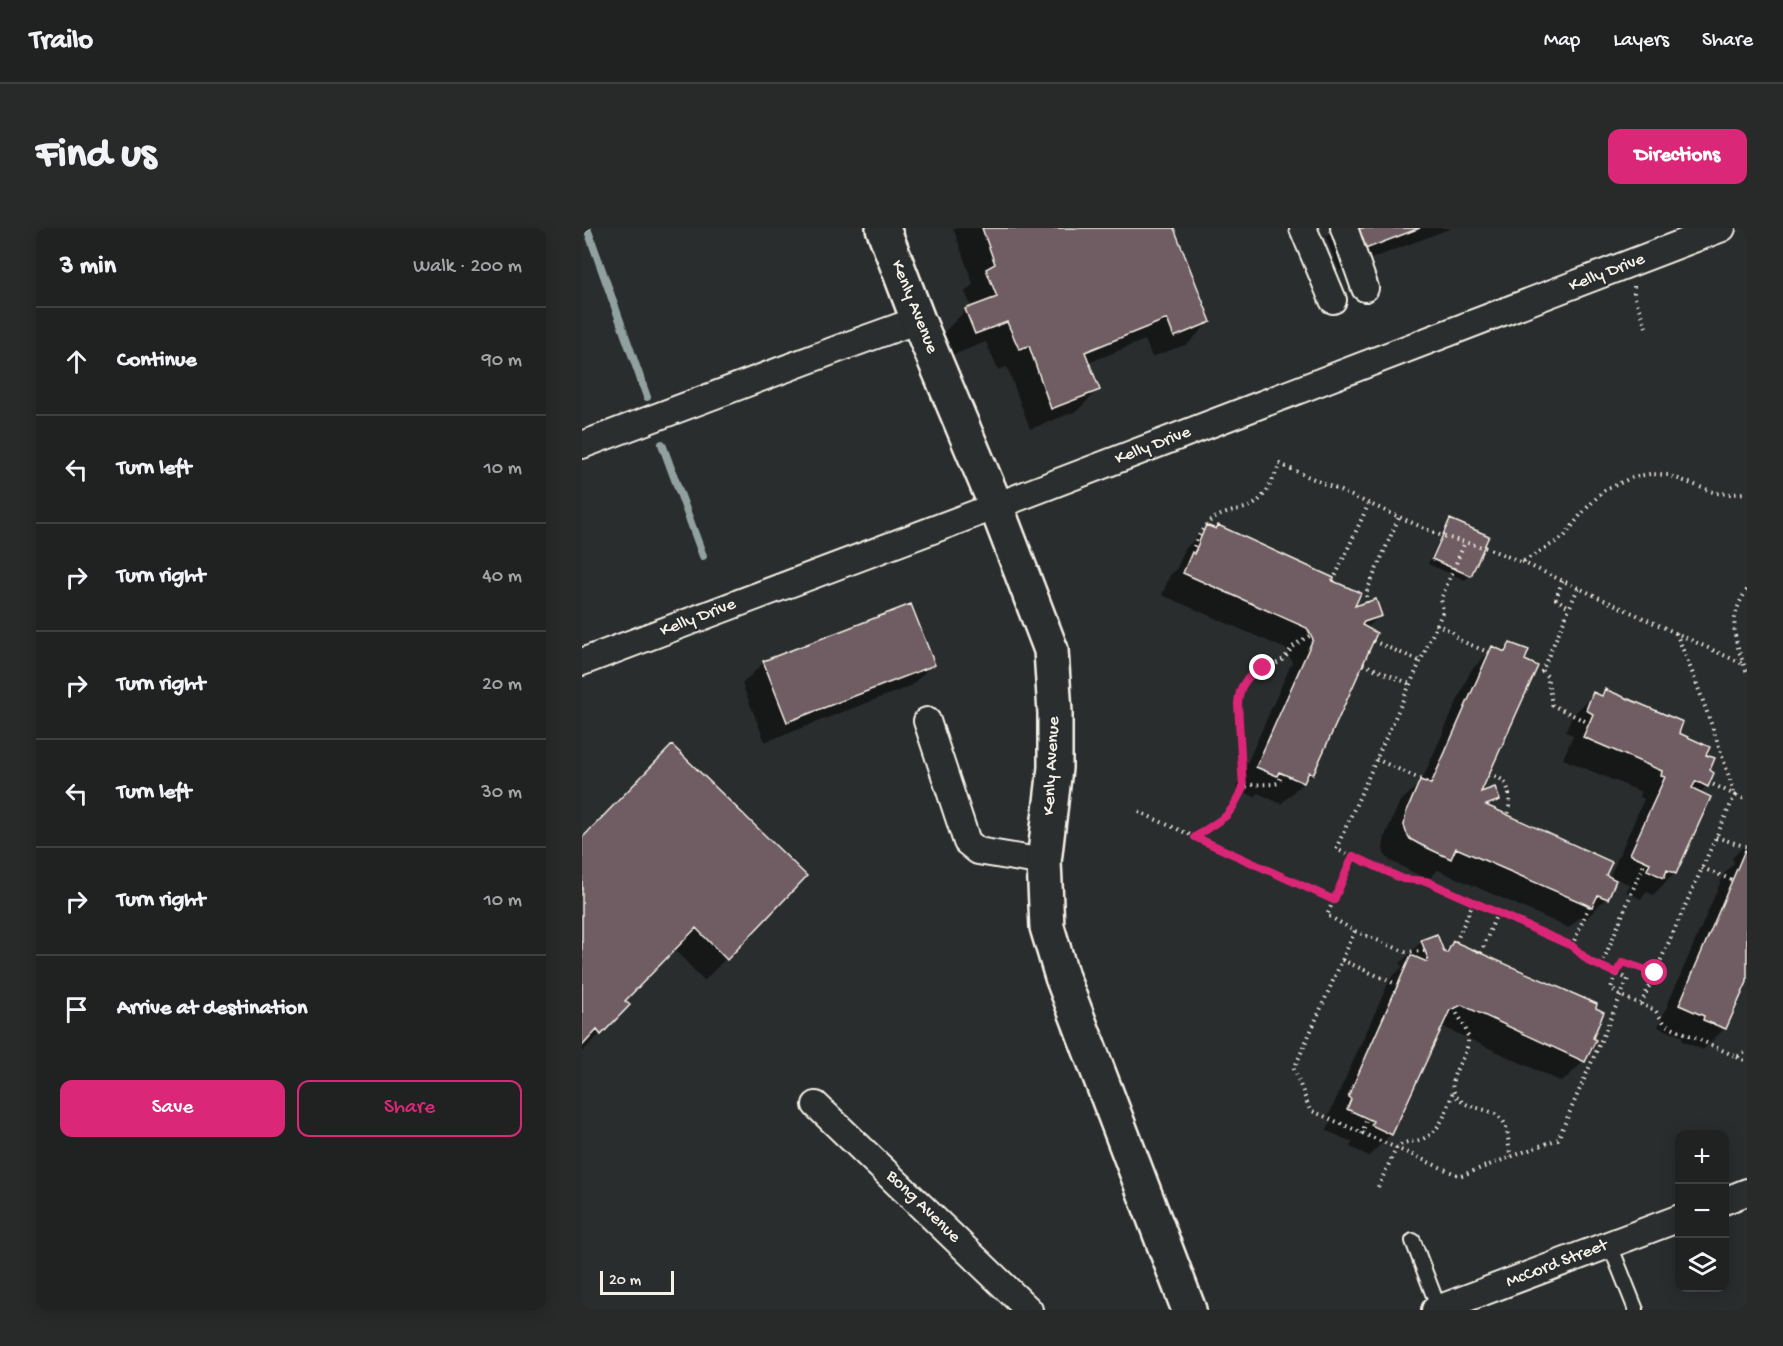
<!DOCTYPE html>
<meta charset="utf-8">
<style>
body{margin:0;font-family:"Gochi Hand",sans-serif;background:#282a2a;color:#f1f3f6}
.controls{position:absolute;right:18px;bottom:18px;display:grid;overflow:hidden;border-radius:12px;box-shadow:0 3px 15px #0003}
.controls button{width:54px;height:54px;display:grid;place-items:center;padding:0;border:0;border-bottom:2px solid #3d3f40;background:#202222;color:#f1f3f6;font:30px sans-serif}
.scale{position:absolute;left:18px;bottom:15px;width:74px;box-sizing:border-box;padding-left:6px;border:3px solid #f4f1e8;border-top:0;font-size:16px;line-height:21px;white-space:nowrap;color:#f4f1e8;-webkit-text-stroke:4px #2a2d2e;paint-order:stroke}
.stop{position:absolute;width:18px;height:18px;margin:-14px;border:4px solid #db2777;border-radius:50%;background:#fff}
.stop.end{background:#db2777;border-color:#fff;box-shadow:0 2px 6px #0008}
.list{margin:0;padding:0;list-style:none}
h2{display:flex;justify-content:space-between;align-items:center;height:78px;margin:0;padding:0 24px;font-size:26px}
h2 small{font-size:20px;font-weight:400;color:#a2a4a5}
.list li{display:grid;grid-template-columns:39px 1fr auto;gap:18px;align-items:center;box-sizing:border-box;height:108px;padding:0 24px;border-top:2px solid #3d3f40}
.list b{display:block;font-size:22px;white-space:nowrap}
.list em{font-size:20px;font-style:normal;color:#a2a4a5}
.actions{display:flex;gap:12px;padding:18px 24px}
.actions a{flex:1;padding:14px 0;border:2px solid #db2777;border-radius:12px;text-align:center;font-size:21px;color:#db2777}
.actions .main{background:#db2777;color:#fff}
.icon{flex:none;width:33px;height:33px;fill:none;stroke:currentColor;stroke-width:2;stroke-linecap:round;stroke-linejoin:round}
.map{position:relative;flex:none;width:1165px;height:1082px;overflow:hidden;border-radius:12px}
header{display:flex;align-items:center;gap:36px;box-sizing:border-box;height:84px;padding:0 30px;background:#202222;border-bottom:2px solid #3d3f40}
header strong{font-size:28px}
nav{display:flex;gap:33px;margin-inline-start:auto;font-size:21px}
.intro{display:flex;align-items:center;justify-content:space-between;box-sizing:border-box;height:144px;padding:0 36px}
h1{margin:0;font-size:42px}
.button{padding:15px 27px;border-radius:12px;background:#db2777;color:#fff;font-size:21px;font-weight:700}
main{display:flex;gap:36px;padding:0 36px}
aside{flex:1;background:#202222;border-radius:12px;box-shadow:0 3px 15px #0003}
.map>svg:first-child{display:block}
</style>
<header>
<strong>Trailo</strong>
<nav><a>Map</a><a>Layers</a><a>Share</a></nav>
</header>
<div class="intro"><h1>Find us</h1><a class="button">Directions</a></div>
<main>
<aside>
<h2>3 min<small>Walk · 200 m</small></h2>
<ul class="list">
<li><svg class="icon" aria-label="ahead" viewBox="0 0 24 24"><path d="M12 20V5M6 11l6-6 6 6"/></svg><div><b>Continue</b></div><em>90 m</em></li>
<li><svg class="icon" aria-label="left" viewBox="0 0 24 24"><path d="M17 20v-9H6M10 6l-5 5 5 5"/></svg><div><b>Turn left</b></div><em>10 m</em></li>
<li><svg class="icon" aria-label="right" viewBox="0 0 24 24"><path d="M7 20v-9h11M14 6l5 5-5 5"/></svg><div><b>Turn right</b></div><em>40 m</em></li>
<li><svg class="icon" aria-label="right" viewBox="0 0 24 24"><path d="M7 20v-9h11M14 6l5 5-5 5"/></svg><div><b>Turn right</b></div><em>20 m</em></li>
<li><svg class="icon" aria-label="left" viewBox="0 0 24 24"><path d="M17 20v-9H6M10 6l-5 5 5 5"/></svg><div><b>Turn left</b></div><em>30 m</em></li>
<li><svg class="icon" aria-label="right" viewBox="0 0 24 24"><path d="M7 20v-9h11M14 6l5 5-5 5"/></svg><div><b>Turn right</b></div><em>10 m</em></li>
<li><svg class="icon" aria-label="arrive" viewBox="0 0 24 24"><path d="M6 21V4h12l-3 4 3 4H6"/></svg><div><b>Arrive at destination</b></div></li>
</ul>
<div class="actions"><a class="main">Save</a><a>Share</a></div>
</aside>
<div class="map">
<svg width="1165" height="1082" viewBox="0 0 1165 1082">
<rect width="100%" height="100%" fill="#2a2d2e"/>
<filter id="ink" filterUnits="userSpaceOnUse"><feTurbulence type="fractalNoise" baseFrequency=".0167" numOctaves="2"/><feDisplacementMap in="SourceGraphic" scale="12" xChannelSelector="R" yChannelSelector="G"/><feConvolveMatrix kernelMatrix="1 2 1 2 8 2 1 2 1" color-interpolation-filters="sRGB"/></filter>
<g filter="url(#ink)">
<path fill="#0007" d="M371,0H591L627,94L606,116L570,129L563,112L506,135L516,162L495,183L448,201L425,139L416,142L404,114L371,127L362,104L384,82L390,80L383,64L391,56Z
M754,0H870L757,43L744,9Z
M868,293L888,347L883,352L846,336L863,298Z
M625,299L750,354L770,381L798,387L784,401L730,546L699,576L676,565L673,569L654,560L710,434L704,421L580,367L588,347L594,342L603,321Z
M928,416L896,567L916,572L908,580L1027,650L1062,571L1058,569L1059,564L981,531L991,507L983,504L990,488L1012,466L1017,469L1023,463L1095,506L1122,528L1126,543L1125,558L1117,565L1093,645L1071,667L1065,664L1059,671L1044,664L1048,657L1033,650L1024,670L1003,692L998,689L987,700L856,642L846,652L807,632L802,626L801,620L803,608L817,575L839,554L889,442L911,420L920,425Z
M182,434L351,436L329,458L183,514L160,456Z
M0,611L223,648L122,753L92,721L40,773L46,778L0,824Z
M1165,615V750L1142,801L1121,822L1100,813L1101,809L1076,799L1142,646L1152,635L1150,630Z
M840,713L861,725L871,715L1002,833L980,854L859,798L809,906L787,928L768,919L770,914L745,903L749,892L745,891L808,751L820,739L818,735Z"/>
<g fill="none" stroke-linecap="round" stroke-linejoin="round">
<path stroke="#90a1a0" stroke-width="8" d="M5,0L65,169
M80,216L121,328"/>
</g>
<path fill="#6f5d64" stroke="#f4f1e8" stroke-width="1.5" d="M400,0H592L629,94L592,109L585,91L503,124L518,162L469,181L447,118L437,121L425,94L393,106L383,81L415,69L404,41L413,36Z
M770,0H838L778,23Z
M868,291L907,308L889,348L850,331Z
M624,297L634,301L636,297L752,350L751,353L779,365L773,378L794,371L800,388L782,394L780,397L795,405L731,547L727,544L722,555L697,544L695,548L674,539L731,411L725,400L601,345L610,324L612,326Z
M329,376L353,437L205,494L181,433Z
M928,415L947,422L943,432L956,438L899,564L913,559L918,572L904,577L1030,634L1024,647L1034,652L1026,671L1016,667L1010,679L874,620L869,631L837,616L828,611L824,604L822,597L824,585L838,552L849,556L910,418L923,424Z
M1023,461L1101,494L1097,505L1128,519L1124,527L1133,530L1128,542L1132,545L1126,559L1114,553L1110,560L1129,569L1094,646L1085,642L1082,650L1065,642L1068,635L1048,626L1083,549L1079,548L1080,543L1001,509L1011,486L1004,482L1011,464L1020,468Z
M90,517L225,648L145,732L114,700L43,773L48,777L19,807L15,802L0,818V610Z
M1163,622L1165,623V754L1144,801L1121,792L1122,788L1097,777Z
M855,706L862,724L865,725L871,713L1015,776L1014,780L1022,784L1011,810L1014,812L1003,834L880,777L868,782L810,907L789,897L791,893L765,881L769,871L766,869L829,727L845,734L846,731L839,712Z"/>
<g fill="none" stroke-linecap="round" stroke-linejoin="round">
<g stroke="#f4f1e8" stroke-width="18">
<path id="service" d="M831,1013L857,1081
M1028,1017L1054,1082"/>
</g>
<g stroke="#f4f1e8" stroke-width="30">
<path id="minor" d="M721,0L751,72
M762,0L783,60
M0,217L261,119L336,92
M0,434L414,278L1140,0
M345,493L385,614L396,623L462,634
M234,877L447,1082
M1142,973L1165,964
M853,1082L1098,990"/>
</g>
<g stroke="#f4f1e8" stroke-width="38">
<path id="tertiary" d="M301,0L336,92L414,278L469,422L473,485V540L462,634L465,699L480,749L607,1082"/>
</g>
<path stroke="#f4f1e8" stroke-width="4" stroke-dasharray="1.5 4.5" stroke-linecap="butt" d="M1052,58V67L1064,99
M614,323L611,321C622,295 627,289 655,282C663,280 670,279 676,273C687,263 692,248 698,236L860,308L904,320L940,334L982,309L1000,285L1021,263L1051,249L1068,246L1086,247L1134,265L1148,266L1165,265
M940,334L1161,436
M751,353L787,275
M980,353L974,371L987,379
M996,360L960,443L965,448L970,477L1007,495
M1165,362C1144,392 1153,413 1165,445
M785,375L784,365L817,289
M854,396L869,403L877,412L908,425
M1094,405C1117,458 1135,512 1153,567L1165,572
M791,413L838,433
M781,436L828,456
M794,531L849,556
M701,545L696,555C684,558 672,554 661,560L656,476C657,459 665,445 682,439C689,437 694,437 700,432C704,429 706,425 709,421C714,415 722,411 729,407
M907,546C911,548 917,549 921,553C929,560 928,577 926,587
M661,560C646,591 640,591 613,609L752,672
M557,584L613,609
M1134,609L1165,619
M771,629L745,687L773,703L712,841L728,882L878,948L976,911L1046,751L1008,734L990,718L844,653L821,651L754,621L861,383L859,371L883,314
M1120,640L1150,652
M773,703L824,724L843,723
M874,714L891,675
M990,718L1007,678
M899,725L915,685
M760,732L816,757
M1019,738L1063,633
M1073,745L1041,734L1034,745L1029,760L1039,768L1073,782L1083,796L1155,829L1165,823
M1059,776L1153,567L1128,555
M872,780C877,790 887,802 886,814C885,831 863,849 873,866C883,884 910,877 921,893C928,903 925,917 929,929
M1155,829L1165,833
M780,906L785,890
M796,959L814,921C821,912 831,915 841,911C859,903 866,880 871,863"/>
<use href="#service" stroke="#2a2d2e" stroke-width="14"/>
<use href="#minor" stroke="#2a2d2e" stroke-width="26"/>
<use href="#tertiary" stroke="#2a2d2e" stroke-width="33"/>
</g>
</g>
<g fill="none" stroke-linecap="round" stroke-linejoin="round" filter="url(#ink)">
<path stroke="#db2777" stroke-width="8" d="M681,440C665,448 657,457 656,476L661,560L651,579L644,588L613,609L752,672L771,628L821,651L844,653L990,718L1008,734L1034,745L1041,734L1073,745"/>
</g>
<g text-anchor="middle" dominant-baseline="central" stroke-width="4.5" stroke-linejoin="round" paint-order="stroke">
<g font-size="18" fill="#f4f1e8" stroke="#2a2d2e">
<text transform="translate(1025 45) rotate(-21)">Kelly Drive</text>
<text transform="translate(332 79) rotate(68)">Kenly Avenue</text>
<text transform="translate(571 218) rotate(-21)">Kelly Drive</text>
<text transform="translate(116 390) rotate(-21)">Kelly Drive</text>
<text transform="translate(470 538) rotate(-87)">Kenly Avenue</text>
<text transform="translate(341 979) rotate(44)">Bong Avenue</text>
<text transform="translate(975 1036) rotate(-21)">McCord Street</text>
</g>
</g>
</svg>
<div class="controls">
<button>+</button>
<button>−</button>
<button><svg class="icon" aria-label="layers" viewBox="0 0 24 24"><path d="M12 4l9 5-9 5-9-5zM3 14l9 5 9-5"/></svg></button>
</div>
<div class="scale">20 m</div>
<div class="stop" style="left:1073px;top:745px"></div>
<div class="stop end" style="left:681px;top:440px"></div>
</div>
</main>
